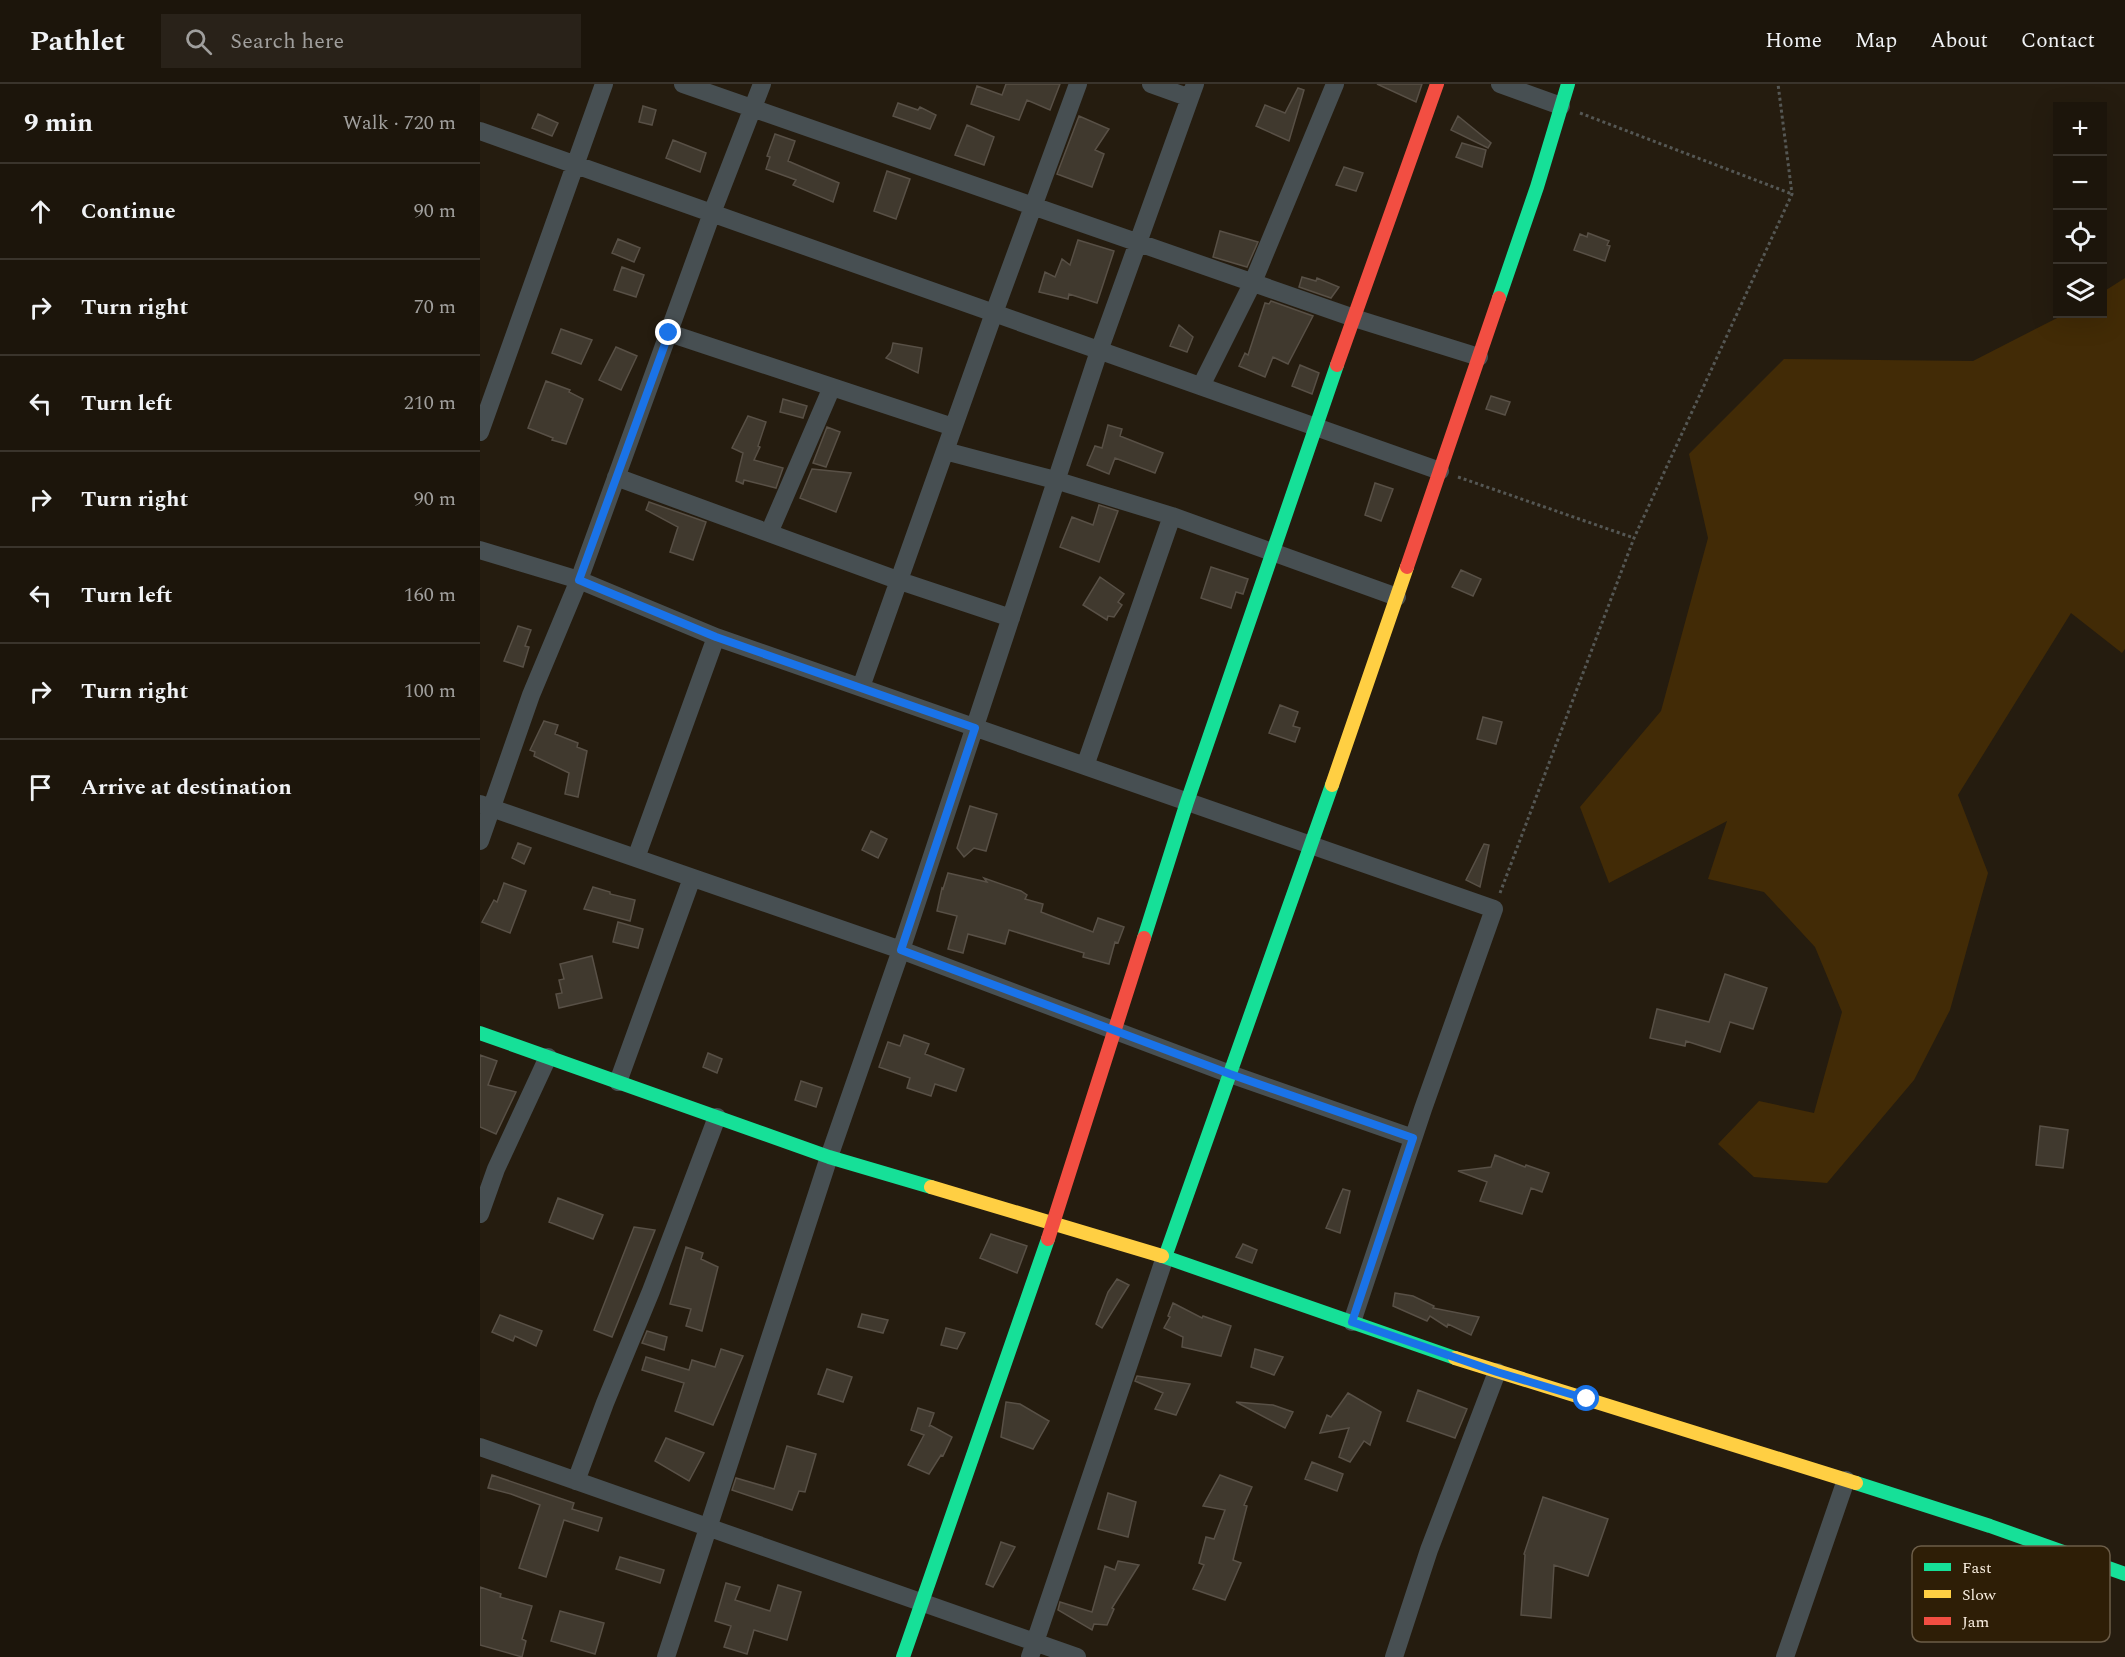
<!DOCTYPE html>
<meta charset="utf-8">
<style>
body{margin:0;font-family:Spectral,serif;background:#292219;color:#f1f3f6}
.controls{position:absolute;right:18px;top:18px;display:grid;overflow:hidden;border-radius:0px;box-shadow:0 6px 24px #0002}
.controls button{width:54px;height:54px;display:grid;place-items:center;padding:0;border:0;border-bottom:2px solid #3a342c;background:#1c150b;color:#f1f3f6;font:30px sans-serif}
.stop{position:absolute;width:18px;height:18px;margin:-14px;border:4px solid #1a73e8;border-radius:50%;background:#fff}
.stop.end{background:#1a73e8;border-color:#fff;box-shadow:0 2px 6px #0008}
.list{margin:0;padding:0;list-style:none}
h2{display:flex;justify-content:space-between;align-items:center;height:78px;margin:0;padding:0 24px;font-size:26px}
h2 small{font-size:20px;font-weight:400;color:#a09f9d}
.list li{display:grid;grid-template-columns:39px 1fr auto;gap:18px;align-items:center;box-sizing:border-box;height:96px;padding:0 24px;border-top:2px solid #3a342c}
.list b{display:block;font-size:22px;white-space:nowrap}
.list em{font-size:20px;font-style:normal;color:#a09f9d}
.icon{flex:none;width:33px;height:33px;fill:none;stroke:currentColor;stroke-width:2;stroke-linecap:round;stroke-linejoin:round}
.map{position:relative;flex:none;width:1645px;height:1573px;overflow:hidden}
header{display:flex;align-items:center;gap:36px;box-sizing:border-box;height:84px;padding:0 30px;background:#1c150b;border-bottom:2px solid #3a342c}
header strong{font-size:28px}
nav{display:flex;gap:33px;margin-inline-start:auto;font-size:21px}
.search{width:420px;height:54px;background:#292219;display:flex;align-items:center;gap:15px;box-sizing:border-box;padding:0 21px;border-radius:0px;color:#a09f9d;font-size:22px}
main{display:flex}
aside{flex:1;background:#1c150b}
.map>svg:first-child{display:block}
</style>
<header>
<strong>Pathlet</strong>
<div class="search"><svg class="icon" aria-label="search" viewBox="0 0 24 24"><circle cx="10" cy="10" r="6"/><path d="M15 15l6 6"/></svg>Search here</div>
<nav><a>Home</a><a>Map</a><a>About</a><a>Contact</a></nav>
</header>
<main>
<aside>
<h2>9 min<small>Walk · 720 m</small></h2>
<ul class="list">
<li><svg class="icon" aria-label="ahead" viewBox="0 0 24 24"><path d="M12 20V5M6 11l6-6 6 6"/></svg><div><b>Continue</b></div><em>90 m</em></li>
<li><svg class="icon" aria-label="right" viewBox="0 0 24 24"><path d="M7 20v-9h11M14 6l5 5-5 5"/></svg><div><b>Turn right</b></div><em>70 m</em></li>
<li><svg class="icon" aria-label="left" viewBox="0 0 24 24"><path d="M17 20v-9H6M10 6l-5 5 5 5"/></svg><div><b>Turn left</b></div><em>210 m</em></li>
<li><svg class="icon" aria-label="right" viewBox="0 0 24 24"><path d="M7 20v-9h11M14 6l5 5-5 5"/></svg><div><b>Turn right</b></div><em>90 m</em></li>
<li><svg class="icon" aria-label="left" viewBox="0 0 24 24"><path d="M17 20v-9H6M10 6l-5 5 5 5"/></svg><div><b>Turn left</b></div><em>160 m</em></li>
<li><svg class="icon" aria-label="right" viewBox="0 0 24 24"><path d="M7 20v-9h11M14 6l5 5-5 5"/></svg><div><b>Turn right</b></div><em>100 m</em></li>
<li><svg class="icon" aria-label="arrive" viewBox="0 0 24 24"><path d="M6 21V4h12l-3 4 3 4H6"/></svg><div><b>Arrive at destination</b></div></li>
</ul>
</aside>
<div class="map">
<svg width="1645" height="1573" viewBox="0 0 1645 1573">
<rect width="100%" height="100%" fill="#251c0f"/>
<path fill="#422b06" d="M1645,194V565L1642,569L1591,529L1478,711L1508,789L1470,926L1434,996L1347,1099L1274,1093L1238,1060L1279,1017L1334,1029L1362,928L1335,863L1284,808L1228,795L1247,737L1129,799L1100,723L1181,627L1228,454L1209,370L1304,275L1493,277L1585,230H1622L1623,208Z"/>
<path fill="#40392e" stroke="#585046" stroke-width="1.5" d="M526,0H580L570,26L547,16L539,36L491,20L497,2L522,11Z
M897,0H942L936,18Z
M818,4L824,6L809,57L776,42L785,21L805,29Z
M418,19L438,26L440,23L456,31L450,45L413,32Z
M163,22L176,26L172,41L159,38Z
M58,30L78,39L72,52L52,44Z
M599,32L629,45L615,66L624,70L612,103L577,90Z
M978,32L1011,59L1008,64L971,46Z
M487,41L514,53L504,81L475,71Z
M295,50L315,57L308,77L359,99L353,118L313,101L316,96L286,85L290,73L287,72Z
M193,56L226,69L220,88L186,74Z
M982,59L1006,66L1002,83L976,73Z
M864,83L883,89L876,107L856,101Z
M407,87L430,95L416,135L394,127Z
M740,147L778,158L767,183L733,173Z
M1108,149L1129,157L1127,161L1130,162L1125,177L1094,166L1100,150L1107,153Z
M138,155L160,164L154,178L132,169Z
M598,156L634,167L617,219L589,210L588,215L559,208L565,188L575,193L582,175L590,181Z
M142,183L164,191L156,213L134,206Z
M822,193L836,197L837,194L859,203L851,214L819,203Z
M791,217L833,232L808,280L793,273L785,293L759,282L765,269L768,271L785,219L789,220Z
M699,241L713,253L707,268L690,262Z
M81,245L112,256L101,280L72,269Z
M413,259L442,264L438,289L406,274L411,268Z
M136,263L157,272L141,306L119,296Z
M820,281L839,289L832,310L812,302Z
M66,297L90,306L89,308L103,315L86,360L72,356L73,354L48,344Z
M1011,312L1030,318L1025,331L1006,325Z
M303,315L327,322L323,334L300,328Z
M268,332L286,338L278,362L280,363L274,376L303,384L296,404L264,396L263,400L256,397L263,369L252,364Z
M628,341L642,345L640,352L683,369L675,389L635,374L629,390L607,381L615,362L622,364Z
M347,343L360,348L346,383L333,379Z
M332,385L371,389L356,428L320,414Z
M895,399L913,405L901,437L885,431Z
M169,418L226,438L213,476L190,468L198,443L166,426Z
M619,421L638,427L619,478L580,463L592,433L613,441Z
M731,483L768,495L763,510L756,508L751,524L721,514Z
M981,486L1001,495L993,512L972,503Z
M620,493L644,510L638,518L642,521L634,533L628,532L627,536L603,521Z
M38,542L51,546L45,562L49,563L43,583L24,577Z
M800,621L818,628L813,642L820,644L815,658L789,649Z
M1003,633L1022,638L1016,660L997,655Z
M64,637L78,641L75,650L98,659L97,663L107,667L98,713L85,710L89,689L54,672L55,668L50,666Z
M490,722L517,730L506,767L494,764L484,773L477,764Z
M391,747L407,755L398,774L382,766Z
M38,759L51,764L44,780L32,774Z
M1004,760L1009,761L1000,803L986,796Z
M468,789L507,798L504,794L541,807L547,811L545,815L563,820L561,828L613,848L618,834L644,843L638,859L635,858L629,880L603,873L604,869L529,846L525,860L488,850L483,869L468,865L477,832L457,827L462,804L463,805Z
M24,799L46,807L30,849L2,838L14,816L17,818Z
M113,803L130,808V810L155,816L150,837L104,825Z
M138,838L163,845L158,864L133,858Z
M112,872L122,914L79,924L76,910L82,909L79,896L84,895L80,880Z
M1245,890L1287,904L1273,945L1250,938L1240,968L1206,957L1205,962L1170,954L1177,925L1229,938Z
M424,951L449,960L445,970L484,985L476,1007L455,1000L451,1012L427,1004L430,994L399,983L408,958L420,962Z
M228,969L242,975L237,989L223,983Z
M0,971L17,977L8,1001L36,1008L16,1050L0,1043Z
M321,997L342,1004L336,1023L315,1016Z
M1560,1042L1588,1046L1583,1084L1556,1081Z
M1015,1071L1045,1083L1046,1081L1069,1089L1062,1108L1051,1104L1042,1130L1000,1117L1007,1098L978,1087L1011,1083Z
M863,1105L870,1107L860,1149L846,1144Z
M78,1114L123,1131L113,1155L69,1138Z
M154,1143L175,1146L132,1253L114,1246Z
M511,1150L547,1162L537,1189L500,1174Z
M763,1160L777,1166L772,1179L756,1173Z
M206,1163L223,1169L221,1175L238,1183L222,1247L206,1242L211,1225L190,1220Z
M637,1195L649,1201L622,1244L616,1240L628,1208Z
M915,1209L933,1212L954,1222L953,1224L999,1233L991,1251L968,1240L967,1243L950,1232L947,1237L913,1222Z
M693,1219L722,1234L723,1232L751,1242L741,1272L702,1263L703,1253L684,1244L690,1233L688,1232Z
M382,1230L408,1236L403,1249L378,1243Z
M20,1231L62,1247L56,1262L35,1252L33,1257L12,1248Z
M466,1244L485,1249L477,1265L461,1261Z
M167,1247L187,1253L184,1266L162,1259Z
M241,1265L263,1272L233,1341L195,1327L204,1299L162,1286L166,1273L209,1286L212,1276L235,1283Z
M775,1265L803,1273L794,1291L771,1283Z
M347,1285L372,1293L363,1318L338,1310Z
M657,1292L710,1300L696,1331L675,1325L683,1309L655,1297Z
M938,1306L987,1325L975,1354L927,1337Z
M868,1309L901,1328L890,1361L884,1357L870,1378L859,1373L869,1344L840,1349L847,1331L851,1333Z
M526,1318L540,1320L569,1337L553,1365L521,1353Z
M756,1318L793,1321L813,1328L805,1344Z
M438,1324L454,1329L449,1343L450,1341L472,1353L463,1372L461,1371L449,1390L428,1381L444,1351L431,1346Z
M186,1354L224,1369L209,1397L175,1377Z
M307,1362L336,1370L325,1408L319,1407L312,1426L252,1406L256,1394L294,1405Z
M832,1378L863,1390L857,1407L825,1395Z
M12,1391L94,1419L92,1425L122,1434L118,1447L84,1436L66,1493L39,1484L60,1421L31,1410L8,1404Z
M740,1391L772,1403L764,1421L767,1422L753,1476L761,1479L745,1516L713,1505L724,1481L719,1479L726,1453L734,1455L745,1426L723,1422Z
M628,1409L656,1418L648,1453L618,1445Z
M1063,1413L1128,1435L1108,1492L1074,1481L1071,1534L1041,1531L1045,1471L1044,1470Z
M521,1458L535,1463L513,1503L506,1500Z
M140,1473L184,1486L180,1499L136,1485Z
M638,1477L659,1481L632,1524L634,1525L627,1541L614,1540L612,1546L578,1526L580,1518L612,1528L625,1482L635,1486Z
M246,1499L260,1503L255,1516L290,1527L298,1501L321,1508L307,1556L274,1546L267,1570L244,1563L251,1542L235,1537Z
M0,1503L21,1510L20,1513L52,1522L42,1555L46,1557L42,1573L0,1561Z
M80,1527L124,1539L115,1570L71,1557Z"/>
<g fill="none" stroke-linecap="round" stroke-linejoin="round">
<path stroke="#555754" stroke-width="3" stroke-dasharray="3 3" stroke-linecap="butt" d="M1100,29L1312,110
M978,393L1154,454
M1020,809L1154,454L1312,110L1298,0"/>
<path stroke="#474f52" stroke-width="18" d="M203,0L874,234L999,273
M671,0L710,14
M1020,0L1081,22
M0,47L960,387
M189,249L473,343
M721,302L773,198L855,0
M0,348L124,0
M465,367L575,396L692,432L917,513
M136,393L420,497L531,534
M289,449L352,303
M0,466L99,496L236,553L1014,825L943,1025L872,1238
M381,603L514,229L598,0
M605,682L692,432
M0,720L421,866L750,990L933,1054
M0,757L51,611L99,496L232,129L282,0
M156,774L236,553
M138,998L212,794
M0,1130L16,1085L68,973
M0,1363L597,1573
M96,1397L125,1319L171,1207L237,1033
M186,1573L349,1073L421,866L619,267L715,0
M550,1573L685,1173
M914,1573L949,1466L1017,1288
M1305,1573L1366,1396"/>
<path stroke="#16e098" stroke-width="14" d="M1019,214L1057,103L1088,0
M664,854L707,718L857,281
M0,949L349,1073L451,1103
M682,1172L975,1274
M685,1173L852,701
M1376,1399L1510,1442L1645,1490
M423,1573L568,1155"/>
<path stroke="#ffcf43" stroke-width="14" d="M852,701L927,483
M451,1103L682,1172
M975,1274L1376,1399"/>
<path stroke="#f24e42" stroke-width="14" d="M857,281L957,0
M927,483L1019,214
M568,1155L664,854"/>
</g>
<g fill="none" stroke-linecap="round" stroke-linejoin="round">
<path stroke="#1a73e8" stroke-width="8" d="M189,249L99,496L236,553L495,644L421,866L750,990L933,1054L872,1238L1017,1288L1107,1315"/>
</g>
<rect x="1432" y="1462" width="198" height="96" rx="9" fill="#2e1e06" stroke="#6c5d48" stroke-width="1.5"/>
<rect x="1444" y="1479" width="27" height="8" fill="#16e098"/>
<rect x="1444" y="1506" width="27" height="8" fill="#ffcf43"/>
<rect x="1444" y="1533" width="27" height="8" fill="#f24e42"/>
<g font-size="16" fill="#fbf0e2">
<text x="1482" y="1489">Fast</text>
<text x="1482" y="1516">Slow</text>
<text x="1482" y="1543">Jam</text>
</g>
</svg>
<div class="controls">
<button>+</button>
<button>−</button>
<button><svg class="icon" aria-label="locate" viewBox="0 0 24 24"><circle cx="12" cy="12" r="6"/><path d="M12 2v4M12 18v4M2 12h4M18 12h4"/></svg></button>
<button><svg class="icon" aria-label="layers" viewBox="0 0 24 24"><path d="M12 4l9 5-9 5-9-5zM3 14l9 5 9-5"/></svg></button>
</div>
<div class="stop" style="left:1107px;top:1315px"></div>
<div class="stop end" style="left:189px;top:249px"></div>
</div>
</main>
